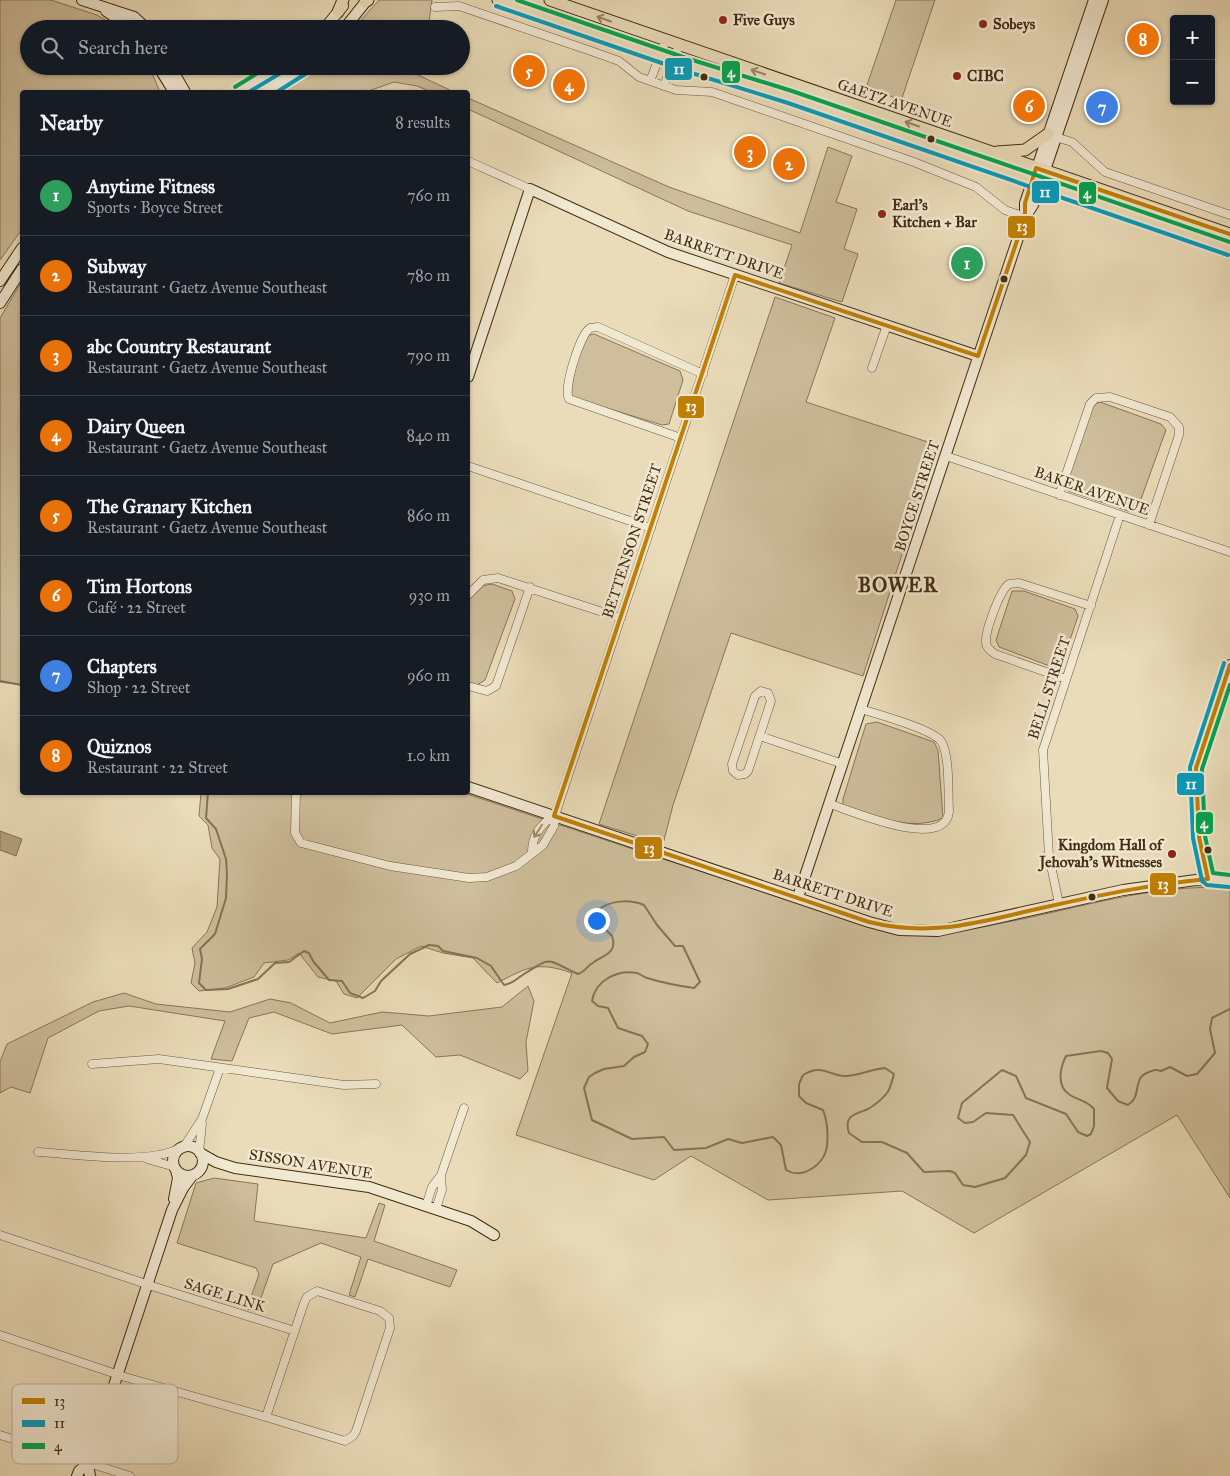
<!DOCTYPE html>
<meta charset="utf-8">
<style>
body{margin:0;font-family:"IM FELL Great Primer",serif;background:#242831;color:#f1f3f6}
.controls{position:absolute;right:15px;top:15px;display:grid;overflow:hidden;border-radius:5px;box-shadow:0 1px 4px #0004}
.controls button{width:45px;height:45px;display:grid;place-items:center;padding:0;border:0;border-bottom:1px solid #363941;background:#171b24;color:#f1f3f6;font:25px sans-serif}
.you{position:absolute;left:596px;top:920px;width:18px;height:18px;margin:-12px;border:4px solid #fff;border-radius:50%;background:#1a73e8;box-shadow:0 0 0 8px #1a73e833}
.badge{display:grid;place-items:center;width:32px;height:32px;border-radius:50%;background:#ea580c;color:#fff;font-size:16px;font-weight:700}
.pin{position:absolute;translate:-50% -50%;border:2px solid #fff;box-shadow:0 1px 5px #0006}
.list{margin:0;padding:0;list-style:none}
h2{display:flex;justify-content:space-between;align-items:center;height:65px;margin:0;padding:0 20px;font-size:21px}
h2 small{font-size:16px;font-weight:400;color:#9ea1a6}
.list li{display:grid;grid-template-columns:32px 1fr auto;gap:15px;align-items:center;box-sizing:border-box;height:80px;padding:0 20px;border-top:1px solid #363941}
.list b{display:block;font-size:19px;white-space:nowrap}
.list p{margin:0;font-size:16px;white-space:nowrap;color:#9ea1a6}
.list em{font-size:16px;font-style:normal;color:#9ea1a6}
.icon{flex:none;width:28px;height:28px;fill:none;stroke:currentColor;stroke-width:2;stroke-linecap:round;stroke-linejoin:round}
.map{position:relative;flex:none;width:1230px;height:1476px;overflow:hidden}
.search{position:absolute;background:#171b24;box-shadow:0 1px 4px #0004;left:20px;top:20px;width:450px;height:55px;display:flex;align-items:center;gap:12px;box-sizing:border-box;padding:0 18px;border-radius:28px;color:#9ea1a6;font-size:19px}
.panel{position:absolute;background:#171b24;box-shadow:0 1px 4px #0004;left:20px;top:90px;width:450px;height:705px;border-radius:5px}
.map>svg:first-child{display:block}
</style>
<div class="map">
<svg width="1230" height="1476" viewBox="0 0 1230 1476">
<rect width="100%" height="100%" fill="#eadcb9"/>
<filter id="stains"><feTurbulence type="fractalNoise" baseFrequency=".004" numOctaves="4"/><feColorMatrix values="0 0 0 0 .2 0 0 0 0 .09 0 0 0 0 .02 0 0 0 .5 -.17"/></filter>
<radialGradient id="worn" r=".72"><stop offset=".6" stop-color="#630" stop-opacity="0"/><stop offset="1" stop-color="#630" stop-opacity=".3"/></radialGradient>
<path fill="#cebe9c" stroke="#897556" d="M0,0H51L97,15L120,29H29V66H149L160,92H22V229L0,260Z
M379,0H432L428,29H353Z
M896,0H935L901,101L867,85Z
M318,66H399L454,92H432L417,86L394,82L366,92H278Z
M468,98L669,187L800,233L828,147L852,156L836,202L857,209L844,249L858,254L842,302L779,283L792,245L688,211L468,109Z
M22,281V685L0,682V318Z
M775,297L835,318L806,402L937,445L863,676L731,633L673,805L663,844L599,824Z
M594,334L680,371L683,380L669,424L662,425L574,398L568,389L584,336Z
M1100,402L1161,424L1166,430L1137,510L1131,512L1068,491L1063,484L1089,406Z
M492,584L512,591L515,599L485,680L477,685L468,682V596L476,587Z
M1012,591H1024L1075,609L1078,616L1061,667L1055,668L999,647L996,640Z
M877,722L934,742L938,750L943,818C911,832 874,816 843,806V799L866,724Z
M201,793H464L871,928C919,940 955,933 1002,923C1077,909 1153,883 1230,888V1198L1177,1115L974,1233L902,1191L768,1200L691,1156L654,1180L516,1135L572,973C537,961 528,967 497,983L473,958L443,953L421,946L396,959L357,998L344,994L336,981L318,977L299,953L288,960L264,963L254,977L225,988L199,991L191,983L195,963L192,948L207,932L217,907L220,859L212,848L208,825L199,816Z
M528,986L534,1001L526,1042L528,1071L520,1079L460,1055L436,1057L402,1025L332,1034L274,1012L249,1018L232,1061L211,1059L225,1021L129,1006L99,1011L48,1038L30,1093L11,1087L0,1093V1062L7,1044L93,1002L124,993L156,1004L230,1012L270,999L291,1003L330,1023L382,1012L429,1016L502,1007Z
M214,1178L258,1184L254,1221L366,1238L379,1203L385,1205L374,1241L457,1270L450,1287L368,1259L355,1297L349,1295L361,1257L321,1243L273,1264L256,1312L247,1309L259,1274L256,1268L177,1243L196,1183Z"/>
<path fill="#b2a07f" stroke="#867252" d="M0,831L22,839L16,856L0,850Z"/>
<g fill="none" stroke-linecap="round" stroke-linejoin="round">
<path stroke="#867252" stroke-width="2" d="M0,681L22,685
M208,792L206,818L216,829L226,859L227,874L226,898L215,934L200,949L202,959L199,983L206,990L228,989L258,979L275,963L289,962L304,951L309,953L313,961L329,980L342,981L350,993L363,998L375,991L381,981L410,954L429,945L438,946L443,951L477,958L491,966L504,985C512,984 515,980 521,976C553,955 545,959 578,974C585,972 587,966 594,962C604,955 618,953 612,936L596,920L597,911C609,900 629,899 644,905L657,925L675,946H683L700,982L694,988C680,986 660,982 647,978C644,977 640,974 637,973C617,969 595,981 592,1001L598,1006L608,1008L618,1028L642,1036L648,1044L645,1052L634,1057L624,1066L604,1069L595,1073L589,1077L584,1088L592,1120L632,1139L664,1137L674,1150L706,1148L728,1139L742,1143L773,1137L781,1145L786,1170C803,1180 825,1164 827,1146C828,1135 827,1120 823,1110L806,1103L799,1096V1084L803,1075C822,1063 830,1076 845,1076C854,1077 872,1069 885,1068L894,1074C892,1080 891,1088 887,1093C882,1099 875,1105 868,1109C856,1114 843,1115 849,1133L862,1142H882L907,1153L924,1172L950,1171L955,1173L963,1185L975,1187L1005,1178L1026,1155L1030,1142L1013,1115L986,1113L973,1122L965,1123L958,1118L962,1103L1002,1070L1016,1076L1026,1098L1066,1114L1078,1132L1087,1136L1091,1134L1094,1126V1109C1088,1101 1078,1100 1070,1095C1056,1086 1060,1068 1066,1056L1101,1051L1108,1053L1112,1059L1107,1088L1118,1101L1128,1105C1143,1096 1131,1078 1149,1072C1154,1070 1155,1069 1161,1071L1170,1067L1187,1076L1197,1074L1215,1053L1210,1029L1212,1018L1230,1009"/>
<g stroke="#6e583a" stroke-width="9">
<path id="street" d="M435,7L459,6L591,51L619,61L639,77L676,90L712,92L914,162L976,187L1005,210L1025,217
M650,81L666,40
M664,86L679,45
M1052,136L1072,142L1105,172L1230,215
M468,161L530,189
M872,368L887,325
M681,438L569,399C563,388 580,335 590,328L598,327L703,374
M946,456L1230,552
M468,466L651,528
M1059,495L1090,404L1096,398L1110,397L1170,417L1179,427V435L1149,525
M468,595L483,580L498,578L621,618
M1066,679L995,654C991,651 986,648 986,642C985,631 1000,590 1009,584L1019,583L1091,606
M468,686L487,691L496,686L530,587
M761,691L768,693L771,701L748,771L745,774L738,775L733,771L732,764L755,696Z
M760,736L843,764
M296,793L295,833L301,843L390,866L469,878L487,877L516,866L543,845L554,826L557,809L735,275
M830,804C852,811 946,852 949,811C948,794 950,754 941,741C932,729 877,714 861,709
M532,852C532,836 541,824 554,816
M1059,904L1049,856L1043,750L1120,515
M92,1064L159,1059L344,1085L376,1084
M183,1148L202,1119L220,1068
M38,1152C77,1154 143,1165 179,1149
M199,1152L202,1124
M147,1159L175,1167
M426,1206L432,1187L441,1175L464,1108
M436,1209L442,1190L441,1175
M0,1235L155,1287L295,1331
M317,1291L380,1311L389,1318L390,1328L356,1431L353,1436L345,1441L266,1417L304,1303L307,1297Z
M0,1335L125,1377L266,1417
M0,1435L130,1476"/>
</g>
<g stroke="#442c0f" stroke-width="12">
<path id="secondary" d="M82,0L134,17L147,29
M106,11L132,29
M324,29L343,6
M344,29L367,0
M158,66L174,92
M170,66L185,92
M238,92L281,66
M265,92L307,66
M1025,217V203L1094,0
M0,281L22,248
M0,303L22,269
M468,377L530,189L668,252L978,356
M468,787L869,922L899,930L938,931L1123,890L1196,880L1230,881
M1208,879L1199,837L1196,768L1230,665
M798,897L1025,217L1033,205L1103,0
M173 1161a15 15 0 1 1 30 0a15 15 0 1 1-30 0Z
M200,1153L216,1162L235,1168L369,1187L471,1221L494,1235
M174,1199L178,1178L176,1170
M77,1476L79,1471L88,1464
M90,1476L88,1464L172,1210L183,1188L192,1176"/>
</g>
<g stroke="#442c0f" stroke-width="13">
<path id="primary" d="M498,0L684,64L790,97L1230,249
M550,0L1230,234
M365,2L368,0
M338,12L343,0
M997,152L1025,150L1048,134"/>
</g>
<use href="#street" stroke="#f1e8d2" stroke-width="8"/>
<use href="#secondary" stroke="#f1e8d2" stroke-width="10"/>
<use href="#primary" stroke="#eadcb9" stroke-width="11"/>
<g stroke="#f1e8d2" stroke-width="8">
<path id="bus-1" d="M1230,234L1036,168L1025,203V217L978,356L735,275L554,816L869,922C935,938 982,921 1046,907C1100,895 1153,884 1208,879L1199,837L1196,768L1230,665"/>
</g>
<g stroke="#f1e8d2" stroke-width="8">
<path id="bus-2" d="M496,6L682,70L788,103L1228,255
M249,92L284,71
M277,92L310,71
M1224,663L1190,767L1193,838L1202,881L1207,885L1229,887"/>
</g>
<g stroke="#f1e8d2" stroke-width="8">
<path id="bus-3" d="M517,0L686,58L792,91L1230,242
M235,87L269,66
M1230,685L1202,769L1205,836L1213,873L1230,875"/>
</g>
<use href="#bus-1" stroke="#c18104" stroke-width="4"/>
<use href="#bus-2" stroke="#079cbb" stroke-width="4"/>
<use href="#bus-3" stroke="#00a651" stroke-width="4"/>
</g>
<defs><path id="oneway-shaft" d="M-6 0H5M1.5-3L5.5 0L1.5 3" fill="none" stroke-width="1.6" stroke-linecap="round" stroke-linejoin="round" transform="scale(1.25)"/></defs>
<g stroke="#978464">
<use href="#oneway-shaft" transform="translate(604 19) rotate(-161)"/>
<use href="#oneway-shaft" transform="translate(758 72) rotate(-161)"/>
<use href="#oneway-shaft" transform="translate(912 124) rotate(-161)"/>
</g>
<use stroke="#9a8a70" href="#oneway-shaft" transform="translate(538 831) rotate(123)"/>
<g fill="#8f2418" stroke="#f1e8d2" stroke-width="2">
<circle cx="723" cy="20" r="5"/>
<circle cx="983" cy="24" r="5"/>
<circle cx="957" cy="76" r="5"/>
<circle cx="882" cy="214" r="5"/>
<circle cx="1172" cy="854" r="5"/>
</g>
<g fill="#442c0f" stroke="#f1e8d2" stroke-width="2">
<circle cx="704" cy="77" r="4.5"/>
<circle cx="931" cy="139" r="4.5"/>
<circle cx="1004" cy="279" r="4.5"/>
<circle cx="1208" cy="850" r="4.5"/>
<circle cx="1092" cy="897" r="4.5"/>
</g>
<g text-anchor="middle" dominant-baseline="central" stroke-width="5" stroke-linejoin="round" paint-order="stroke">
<g font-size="15" font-weight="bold" fill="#442c0f" stroke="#f1e8d2" text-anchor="start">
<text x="733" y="20">Five Guys</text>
<text x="993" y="24">Sobeys</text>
<text x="967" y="76">CIBC</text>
<text x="892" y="205">Earl's<tspan x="892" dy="17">Kitchen + Bar</tspan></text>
<text x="1162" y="845" text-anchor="end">Kingdom Hall of<tspan x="1162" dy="17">Jehovah's Witnesses</tspan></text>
</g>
<g font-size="15" fill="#442c0f" stroke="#f1e8d2">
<text transform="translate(895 103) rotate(19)">GAETZ AVENUE</text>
<text transform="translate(724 254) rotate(19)">BARRETT DRIVE</text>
<text transform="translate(1092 491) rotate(19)">BAKER AVENUE</text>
<text transform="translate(917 496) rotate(-72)">BOYCE STREET</text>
<text transform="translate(632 541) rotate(-72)">BETTENSON STREET</text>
<text transform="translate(1049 688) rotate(-72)">BELL STREET</text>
<text transform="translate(833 893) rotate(18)">BARRETT DRIVE</text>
<text transform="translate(311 1164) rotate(9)">SISSON AVENUE</text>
<text transform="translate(225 1295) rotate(17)">SAGE LINK</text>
</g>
<g font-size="20" font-weight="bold" letter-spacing="1" fill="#442c0f" stroke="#f1e8d2">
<text x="898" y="585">BOWER</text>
</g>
</g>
<rect x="12" y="1384" width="166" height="80" rx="8" fill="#f1e8d2" stroke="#bdb098" stroke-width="1"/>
<rect x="22" y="1398" width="23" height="6" fill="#c18104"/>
<rect x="22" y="1420" width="23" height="7" fill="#079cbb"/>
<rect x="22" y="1443" width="23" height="6" fill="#00a651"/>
<g font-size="14" fill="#442c0f">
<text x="54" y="1406">13</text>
<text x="54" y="1428">11</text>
<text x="54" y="1451">4</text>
</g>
<g stroke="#f1e8d2" stroke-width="2">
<rect x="664" y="57" width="29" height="24" rx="5" fill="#079cbb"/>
<rect x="721" y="60" width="20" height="24" rx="5" fill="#00a651"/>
<rect x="1031" y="180" width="29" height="24" rx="5" fill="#079cbb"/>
<rect x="1078" y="181" width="19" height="24" rx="5" fill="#00a651"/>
<rect x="1007" y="215" width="29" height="24" rx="5" fill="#c18104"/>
<rect x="677" y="395" width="28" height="24" rx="5" fill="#c18104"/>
<rect x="1176" y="772" width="29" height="24" rx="5" fill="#079cbb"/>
<rect x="1195" y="811" width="19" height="24" rx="5" fill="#00a651"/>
<rect x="634" y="836" width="29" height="24" rx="5" fill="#c18104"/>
<rect x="1149" y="872" width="28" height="24" rx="5" fill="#c18104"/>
</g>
<g font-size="14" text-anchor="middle" font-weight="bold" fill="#fff">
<text x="679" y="74">11</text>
<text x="731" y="77">4</text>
<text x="1045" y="197">11</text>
<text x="1087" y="198">4</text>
<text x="1022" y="231">13</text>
<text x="691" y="411">13</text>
<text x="1191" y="789">11</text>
<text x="1204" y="828">4</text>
<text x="649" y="853">13</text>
<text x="1163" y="889">13</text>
</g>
<rect width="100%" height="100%" filter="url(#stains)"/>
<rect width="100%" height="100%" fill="url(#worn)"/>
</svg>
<div class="controls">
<button>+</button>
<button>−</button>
</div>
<div class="you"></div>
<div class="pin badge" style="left:967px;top:263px;background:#2e9e5b">1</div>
<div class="pin badge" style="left:789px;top:164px;background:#e8710a">2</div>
<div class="pin badge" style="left:750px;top:152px;background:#e8710a">3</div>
<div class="pin badge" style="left:569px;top:85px;background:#e8710a">4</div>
<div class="pin badge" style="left:529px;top:71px;background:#e8710a">5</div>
<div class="pin badge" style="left:1029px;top:106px;background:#e8710a">6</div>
<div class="pin badge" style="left:1102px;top:107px;background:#3f7fe0">7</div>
<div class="pin badge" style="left:1143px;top:39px;background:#e8710a">8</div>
<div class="search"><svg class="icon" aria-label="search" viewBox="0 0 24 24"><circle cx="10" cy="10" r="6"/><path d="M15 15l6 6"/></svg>Search here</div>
<section class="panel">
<h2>Nearby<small>8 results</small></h2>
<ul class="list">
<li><span class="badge" style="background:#2e9e5b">1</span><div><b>Anytime Fitness</b><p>Sports · Boyce Street</p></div><em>760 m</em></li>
<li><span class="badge" style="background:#e8710a">2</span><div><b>Subway</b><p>Restaurant · Gaetz Avenue Southeast</p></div><em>780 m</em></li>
<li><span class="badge" style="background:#e8710a">3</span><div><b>abc Country Restaurant</b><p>Restaurant · Gaetz Avenue Southeast</p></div><em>790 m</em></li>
<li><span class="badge" style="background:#e8710a">4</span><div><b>Dairy Queen</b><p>Restaurant · Gaetz Avenue Southeast</p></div><em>840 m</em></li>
<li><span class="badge" style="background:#e8710a">5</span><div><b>The Granary Kitchen</b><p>Restaurant · Gaetz Avenue Southeast</p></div><em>860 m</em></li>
<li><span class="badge" style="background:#e8710a">6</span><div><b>Tim Hortons</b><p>Café · 22 Street</p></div><em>930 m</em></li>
<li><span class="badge" style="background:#3f7fe0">7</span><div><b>Chapters</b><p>Shop · 22 Street</p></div><em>960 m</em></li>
<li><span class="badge" style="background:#e8710a">8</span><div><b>Quiznos</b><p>Restaurant · 22 Street</p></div><em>1.0 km</em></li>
</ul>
</section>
</div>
